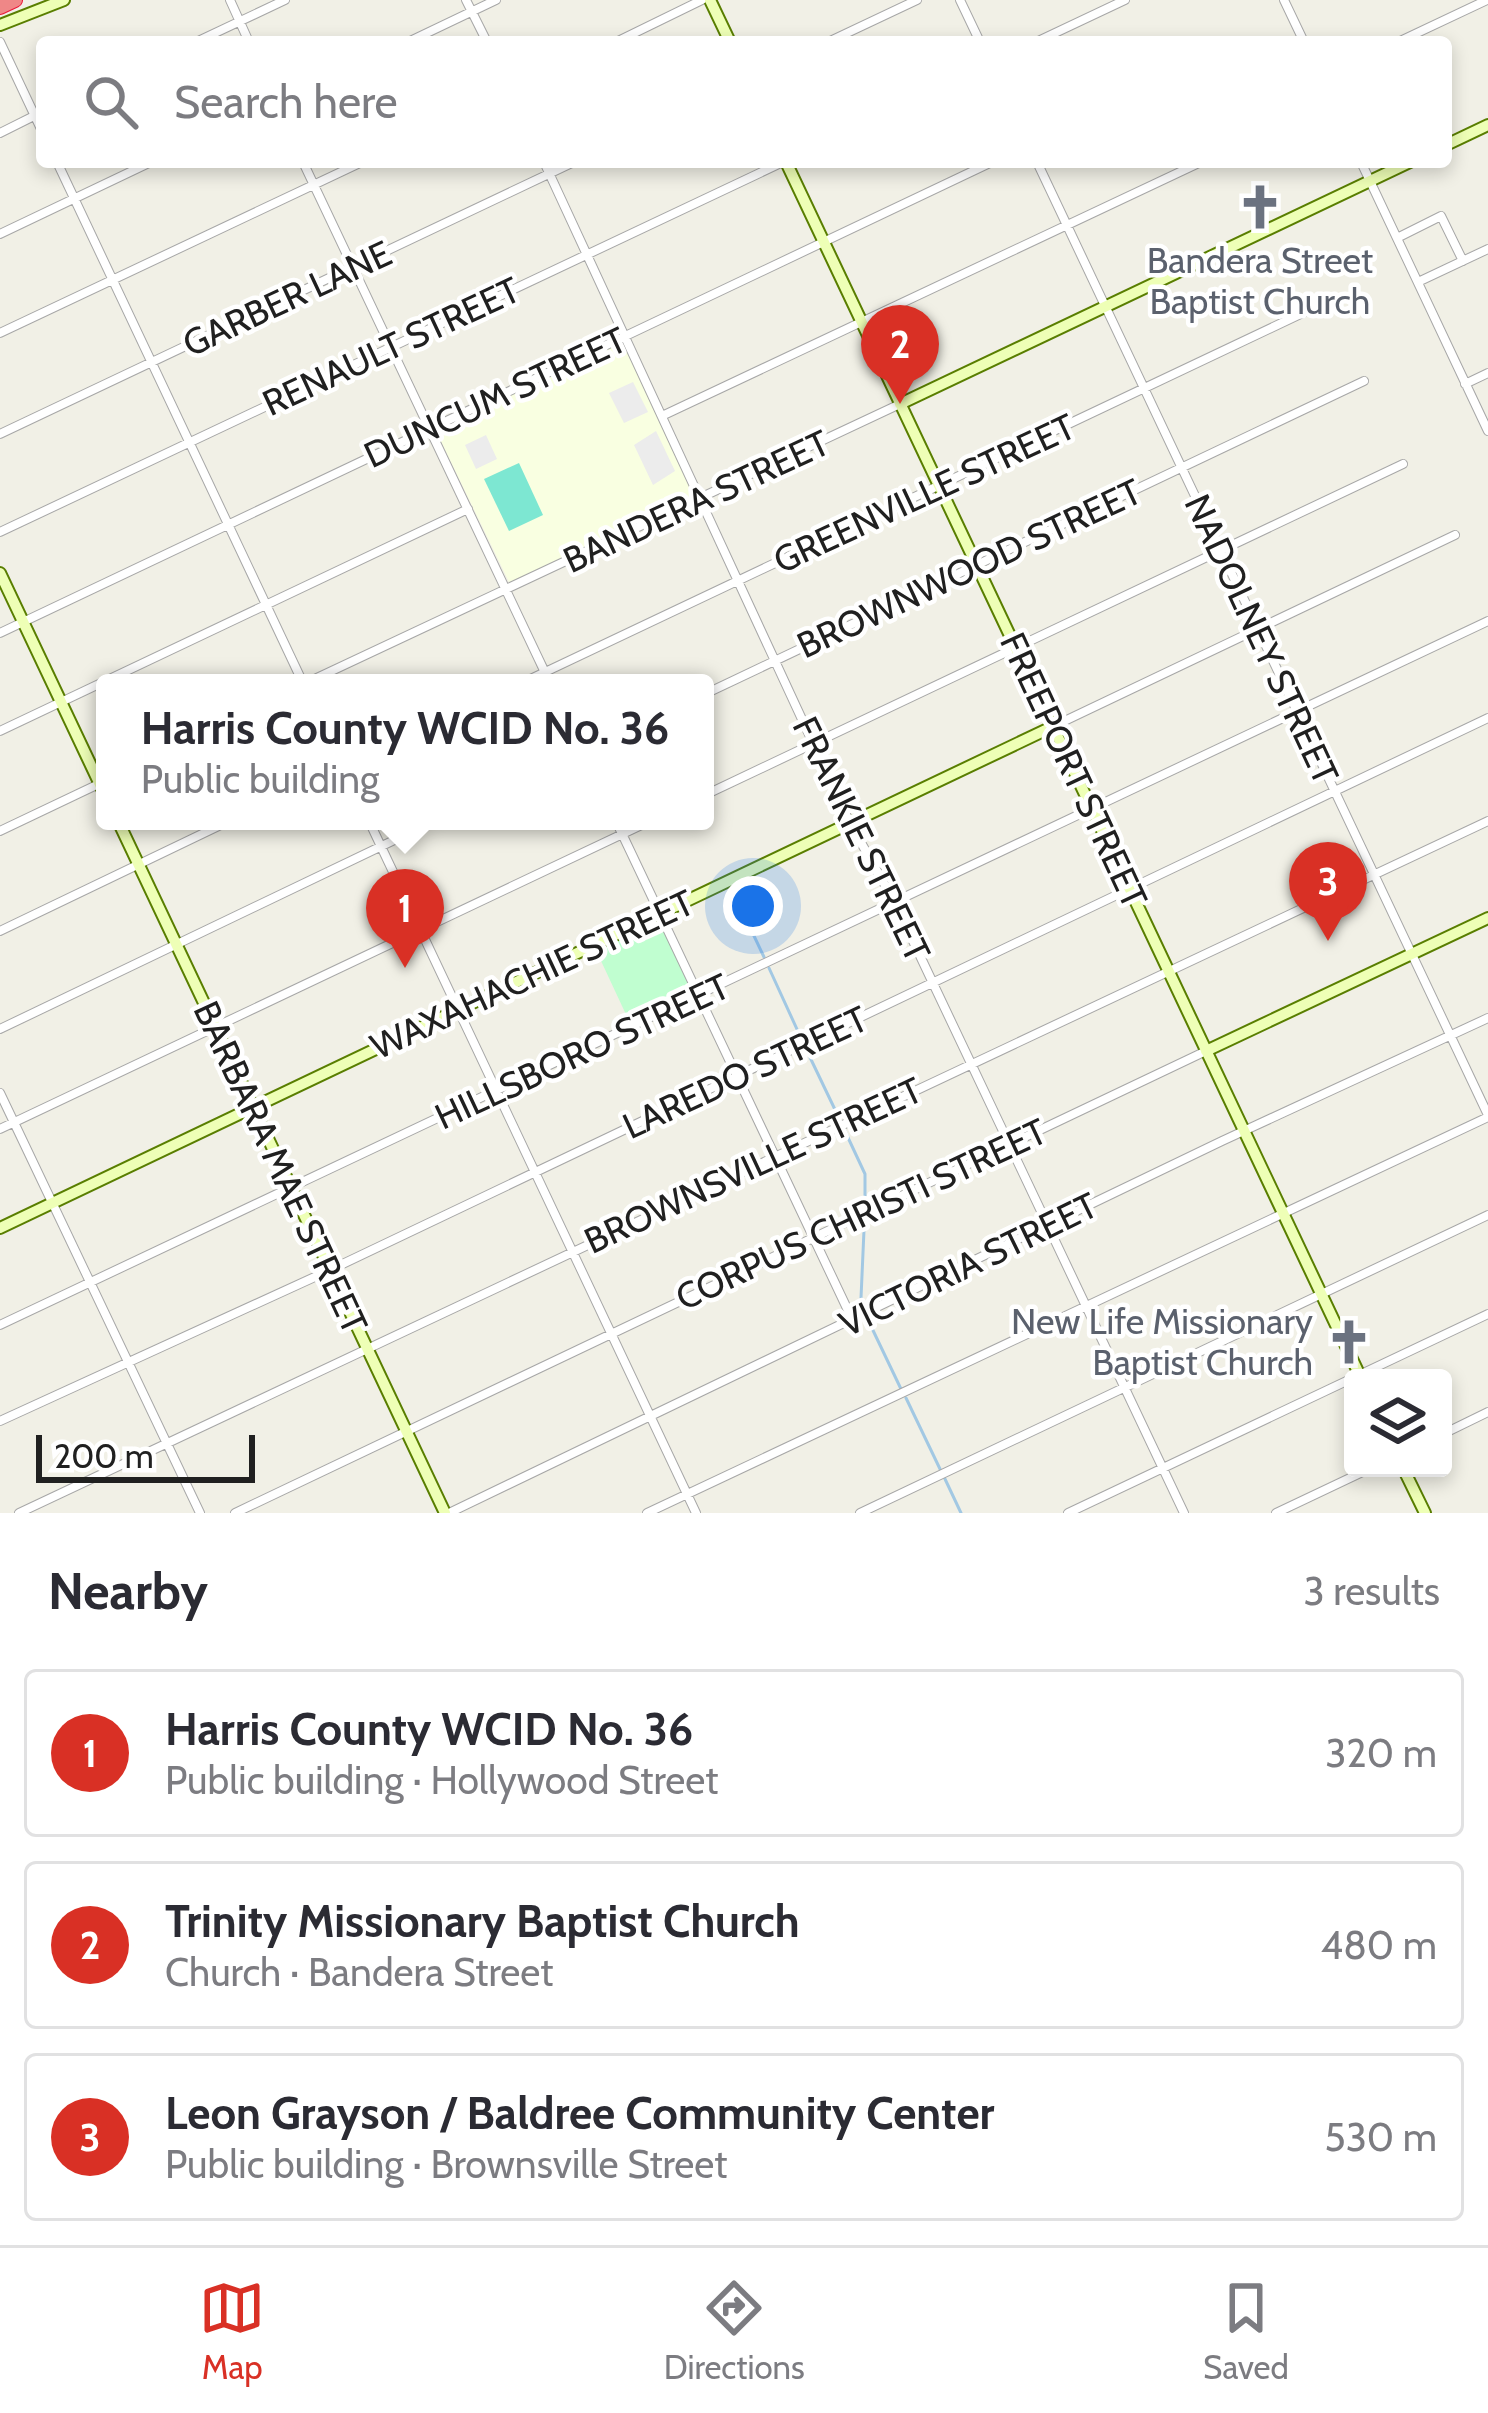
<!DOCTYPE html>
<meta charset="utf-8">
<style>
body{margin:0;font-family:Cabin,sans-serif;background:#f2f2f3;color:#2b2b33}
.controls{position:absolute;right:36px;bottom:36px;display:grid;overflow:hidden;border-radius:12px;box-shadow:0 6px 18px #0003}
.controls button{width:108px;height:108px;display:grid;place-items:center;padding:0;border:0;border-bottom:3px solid #e1e1e2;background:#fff;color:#2b2b33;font:60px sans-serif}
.scale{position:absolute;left:36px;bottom:30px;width:219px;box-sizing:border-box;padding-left:12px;border:6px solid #202020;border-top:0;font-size:33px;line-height:42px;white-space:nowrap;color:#202020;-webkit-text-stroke:9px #fff;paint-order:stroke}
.you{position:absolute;left:753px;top:906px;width:42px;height:42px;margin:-30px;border:9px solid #fff;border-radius:50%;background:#1a73e8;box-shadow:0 0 0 18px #1a73e833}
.badge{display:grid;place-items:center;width:78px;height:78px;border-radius:50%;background:#d93025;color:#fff;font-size:39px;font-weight:700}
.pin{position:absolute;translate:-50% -99px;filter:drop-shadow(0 3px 6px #0008)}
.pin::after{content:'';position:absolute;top:63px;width:42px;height:36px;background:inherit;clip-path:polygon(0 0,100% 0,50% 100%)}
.popup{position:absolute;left:96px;top:674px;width:618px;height:156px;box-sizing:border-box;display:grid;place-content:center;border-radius:12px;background:#fff;filter:drop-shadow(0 3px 9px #0005);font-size:39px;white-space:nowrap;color:#7c7c81}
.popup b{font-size:45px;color:#2b2b33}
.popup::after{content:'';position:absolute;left:50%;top:100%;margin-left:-24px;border:24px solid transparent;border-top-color:#fff}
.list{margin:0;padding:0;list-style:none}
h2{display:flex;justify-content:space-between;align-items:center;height:156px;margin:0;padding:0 48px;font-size:51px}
h2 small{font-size:39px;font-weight:400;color:#7c7c81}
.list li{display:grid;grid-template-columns:78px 1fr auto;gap:36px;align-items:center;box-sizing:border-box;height:168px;margin:0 24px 24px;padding:0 24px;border:3px solid #e1e1e2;border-radius:12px}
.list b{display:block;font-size:45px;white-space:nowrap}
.list p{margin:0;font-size:39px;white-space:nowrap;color:#7c7c81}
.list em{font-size:39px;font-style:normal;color:#7c7c81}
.icon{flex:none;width:66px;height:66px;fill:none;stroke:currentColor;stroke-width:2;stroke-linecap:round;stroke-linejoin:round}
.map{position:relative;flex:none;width:1488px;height:1513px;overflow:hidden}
.search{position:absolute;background:#fff;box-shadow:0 6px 18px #0003;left:36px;right:36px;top:36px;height:132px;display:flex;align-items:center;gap:30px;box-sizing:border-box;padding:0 42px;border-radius:12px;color:#7c7c81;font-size:45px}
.sheet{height:732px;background:#fff}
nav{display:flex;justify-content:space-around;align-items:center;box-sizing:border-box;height:168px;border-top:3px solid #e1e1e2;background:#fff;font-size:33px;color:#7c7c81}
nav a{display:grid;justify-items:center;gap:6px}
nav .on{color:#d93025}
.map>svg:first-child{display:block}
</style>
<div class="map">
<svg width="1488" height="1513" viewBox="0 0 1488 1513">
<rect width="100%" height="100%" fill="#f1f0e6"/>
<path fill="#f9ffe1" d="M625,339L698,495L510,584L435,429Z"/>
<path fill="#c0fed0" d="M660,919L694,989L630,1023L595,948Z"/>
<path fill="#7de7d2" d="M519,463L543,515L509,531L484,479Z"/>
<path fill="#ececec" d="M633,382L648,412L624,423L609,393Z
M656,431L675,471L653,485L634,445Z
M486,435L497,459L476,469L465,445Z"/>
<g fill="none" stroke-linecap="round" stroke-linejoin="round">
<path stroke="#a2c8e3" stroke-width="3" d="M729,883L764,957
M769,968L801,1038
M806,1049L839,1118
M844,1129L865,1174V1196
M861,1298L864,1230
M869,1322L901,1389
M906,1398L940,1469
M945,1479L961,1513"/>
<g stroke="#a7a7a7" stroke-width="10">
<path id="street" d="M230,0L249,42
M466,0L487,42
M960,0L980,42
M1284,0L1304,42
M0,42L42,131
M196,42L285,0
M408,42L496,0
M616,42L702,0
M828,42L917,0
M1036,42L1125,0
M1398,42L1487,0
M0,133L42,112
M57,162L303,683
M303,162L550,683
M544,162L850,823L895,903L1184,1513
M1037,162L1488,1115
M1361,162L1488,431
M0,234L151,162
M1397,238L1441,216L1463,261
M1418,282L1488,249
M0,333L362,162
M1465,384L1488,373
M664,415L1201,162
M0,434L574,162
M0,532L783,162
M0,633L992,162
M306,683L900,404
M522,683L1326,302
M705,694L1364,381
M1054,726L1455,535
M0,731L468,509
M705,795L1403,464
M369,821L696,1513
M616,821L853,1321
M0,831L105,781
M0,931L229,821
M0,1029L434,821
M0,1093L200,1513
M0,1129L650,821
M0,1325L1488,621
M0,1421L330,1270L1488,718
M1443,1434L1488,1412
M19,1513L1488,821
M235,1513L1206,1051
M449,1513L1222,1141L1488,1018
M647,1513L1488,1117
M860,1513L1488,1215
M1068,1513L1488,1314
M1276,1513L1371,1468"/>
</g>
<g stroke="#597e00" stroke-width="14">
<path id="secondary" d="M710,0L730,42
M0,25L64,0
M1446,145L1488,125
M786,162L1361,1378
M900,404L1410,162
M0,573L105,795
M118,821L445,1513
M1206,1051L1488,918
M0,1228L1054,726
M1403,1468L1425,1513"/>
</g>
<g stroke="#ec1638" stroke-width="16">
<path id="highway" d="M0,7L15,0"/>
</g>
<use href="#street" stroke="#fff" stroke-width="8"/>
<use href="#secondary" stroke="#eeffb6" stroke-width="10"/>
<use href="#highway" stroke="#ef8787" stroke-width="14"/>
</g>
<defs>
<g id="church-bare" transform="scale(3.6)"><path d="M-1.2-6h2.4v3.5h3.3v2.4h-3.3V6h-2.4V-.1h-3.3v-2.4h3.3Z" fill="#6b7280" stroke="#fff" stroke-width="2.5" paint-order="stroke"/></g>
</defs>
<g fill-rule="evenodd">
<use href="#church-bare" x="1260" y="207"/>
<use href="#church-bare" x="1349" y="1342"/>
</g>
<g text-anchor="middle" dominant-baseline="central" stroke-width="9" stroke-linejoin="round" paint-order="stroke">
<g font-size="36" fill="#5b616d" stroke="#fff">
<text x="1260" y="260">Bandera Street<tspan x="1260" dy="41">Baptist Church</tspan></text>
<text x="1313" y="1321" text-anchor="end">New Life Missionary<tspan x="1313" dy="41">Baptist Church</tspan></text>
</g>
<g font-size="36" fill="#202020" stroke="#fff">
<text transform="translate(287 298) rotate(-25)">GARBER LANE</text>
<text transform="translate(391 346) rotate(-25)">RENAULT STREET</text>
<text transform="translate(495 397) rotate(-25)">DUNCUM STREET</text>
<text transform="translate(924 493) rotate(-25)">GREENVILLE STREET</text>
<text transform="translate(696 501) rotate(-25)">BANDERA STREET</text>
<text transform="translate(969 568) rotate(-25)">BROWNWOOD STREET</text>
<text transform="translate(1262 639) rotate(65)">NADOLNEY STREET</text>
<text transform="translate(1074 770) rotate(65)">FREEPORT STREET</text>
<text transform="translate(862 839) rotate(64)">FRANKIE STREET</text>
<text transform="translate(532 974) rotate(-25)">WAXAHACHIE STREET</text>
<text transform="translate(582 1051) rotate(-25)">HILLSBORO STREET</text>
<text transform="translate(745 1072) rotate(-25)">LAREDO STREET</text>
<text transform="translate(753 1165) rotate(-25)">BROWNSVILLE STREET</text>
<text transform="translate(281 1167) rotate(65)">BARBARA MAE STREET</text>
<text transform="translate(861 1214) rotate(-25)">CORPUS CHRISTI STREET</text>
<text transform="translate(968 1264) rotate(-26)">VICTORIA STREET</text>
</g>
</g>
</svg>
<div class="controls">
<button><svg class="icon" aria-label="layers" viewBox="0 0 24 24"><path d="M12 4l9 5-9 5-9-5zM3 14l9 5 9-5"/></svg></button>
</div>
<div class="scale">200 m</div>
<div class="you"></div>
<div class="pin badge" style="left:405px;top:968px">1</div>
<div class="popup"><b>Harris County WCID No. 36</b>Public building</div>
<div class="pin badge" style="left:900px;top:404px">2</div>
<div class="pin badge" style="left:1328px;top:941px">3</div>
<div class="search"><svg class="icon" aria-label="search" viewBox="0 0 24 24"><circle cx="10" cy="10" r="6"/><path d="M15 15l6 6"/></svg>Search here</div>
</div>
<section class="sheet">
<h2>Nearby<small>3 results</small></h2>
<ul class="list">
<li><span class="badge">1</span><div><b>Harris County WCID No. 36</b><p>Public building · Hollywood Street</p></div><em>320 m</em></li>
<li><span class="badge">2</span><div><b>Trinity Missionary Baptist Church</b><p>Church · Bandera Street</p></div><em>480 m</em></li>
<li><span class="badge">3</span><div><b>Leon Grayson / Baldree Community Center</b><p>Public building · Brownsville Street</p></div><em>530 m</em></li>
</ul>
</section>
<nav>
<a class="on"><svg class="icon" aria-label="map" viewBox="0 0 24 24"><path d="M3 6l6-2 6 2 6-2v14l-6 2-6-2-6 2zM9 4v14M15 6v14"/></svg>Map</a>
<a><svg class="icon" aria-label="directions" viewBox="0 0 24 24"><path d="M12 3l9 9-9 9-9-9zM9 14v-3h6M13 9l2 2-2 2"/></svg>Directions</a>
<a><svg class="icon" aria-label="saved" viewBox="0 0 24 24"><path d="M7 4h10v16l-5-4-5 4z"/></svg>Saved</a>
</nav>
